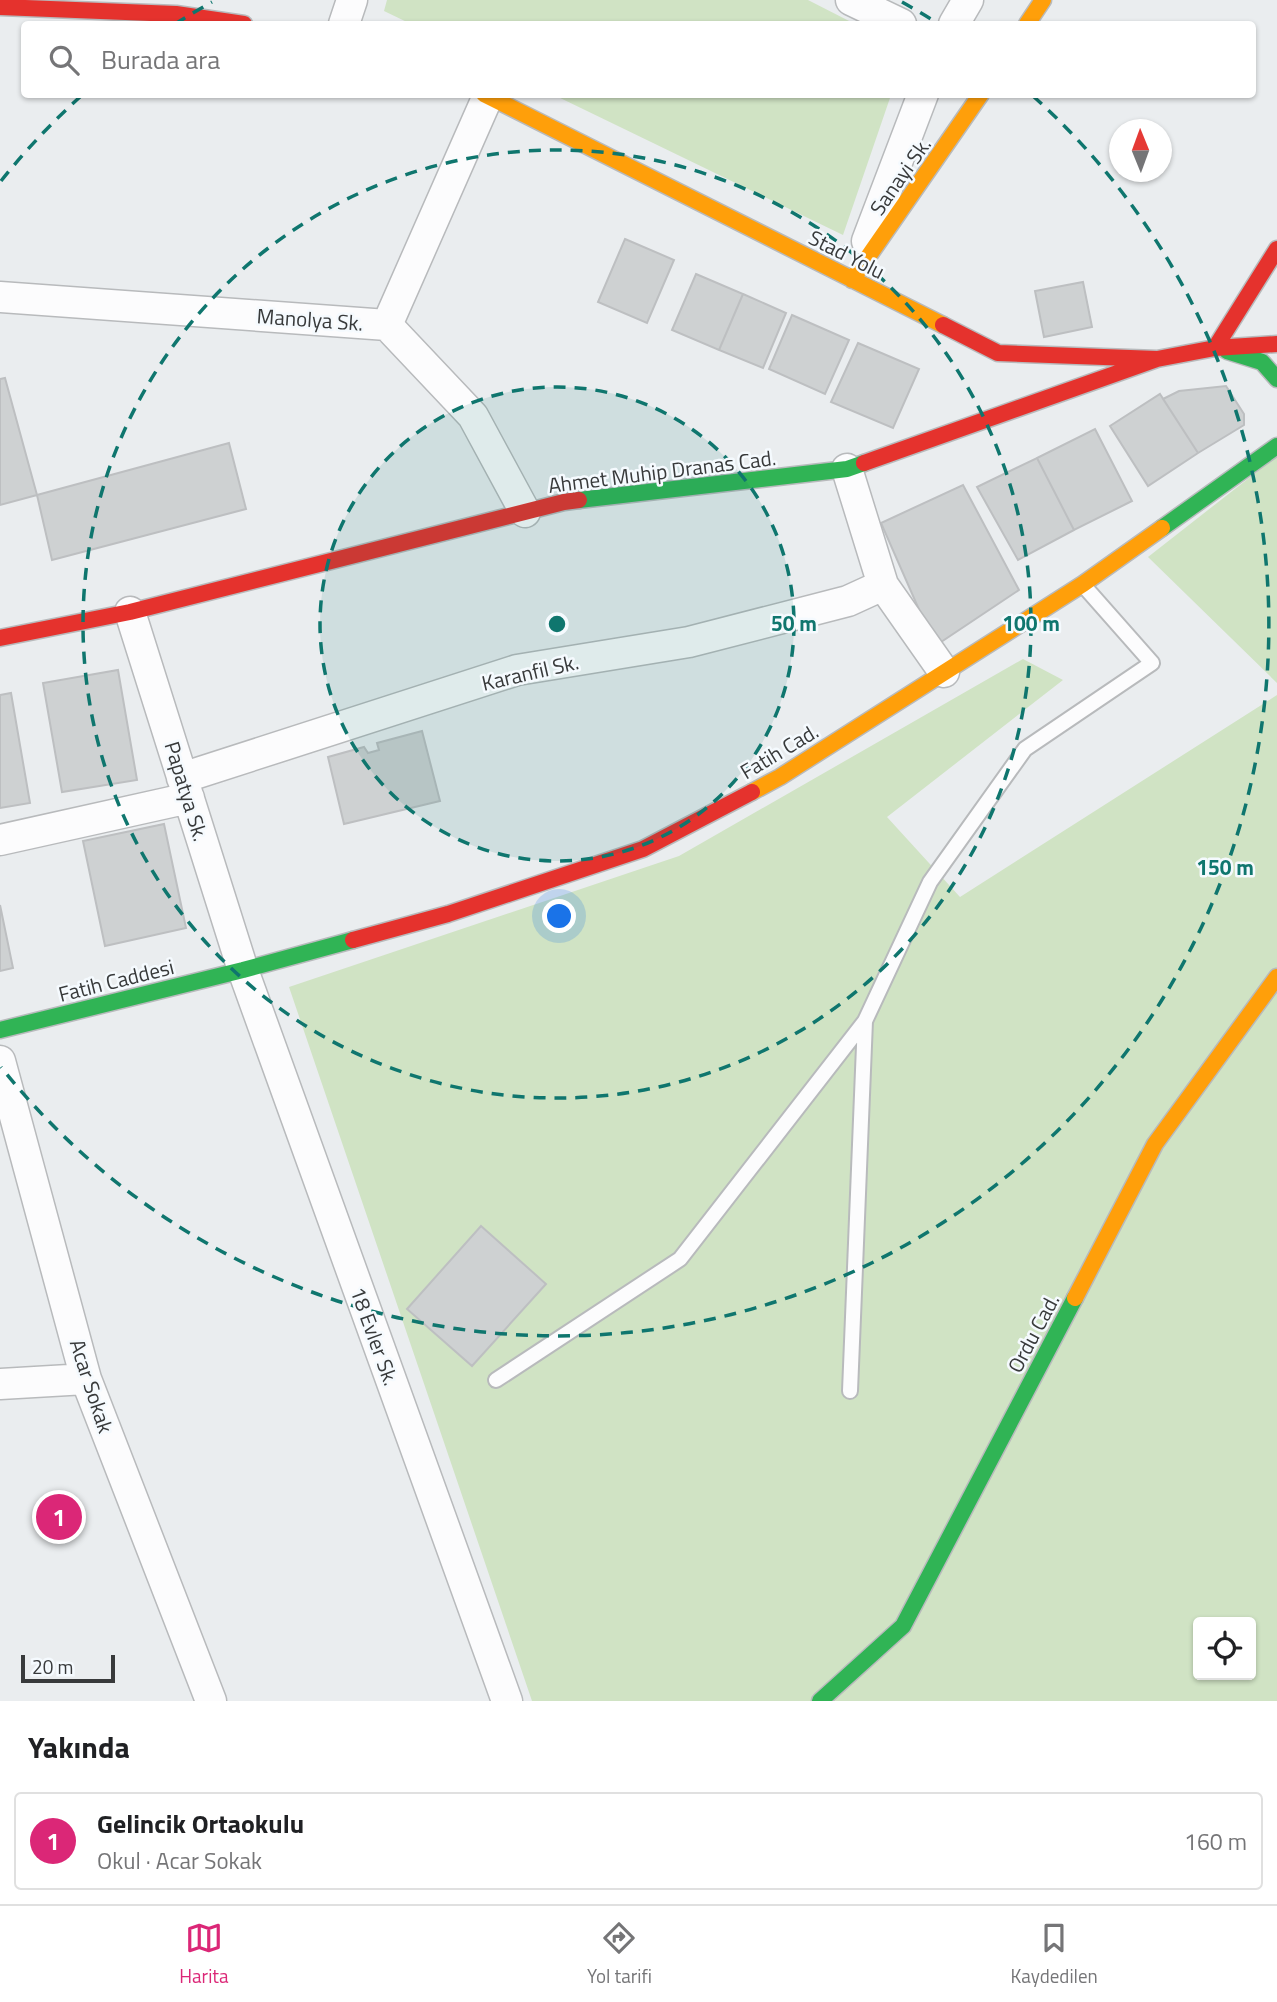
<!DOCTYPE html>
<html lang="tr">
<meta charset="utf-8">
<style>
body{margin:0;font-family:"Titillium Web",sans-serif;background:#f2f2f2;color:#202124}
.controls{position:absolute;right:21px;bottom:21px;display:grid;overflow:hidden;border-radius:7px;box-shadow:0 2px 5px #0004}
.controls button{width:63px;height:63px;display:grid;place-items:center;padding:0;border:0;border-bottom:2px solid #e0e0e0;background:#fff;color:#202124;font:35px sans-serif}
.compass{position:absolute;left:1109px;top:119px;width:63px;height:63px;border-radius:50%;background:#fff;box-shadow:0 2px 5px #0004;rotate:359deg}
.scale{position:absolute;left:21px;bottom:18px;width:94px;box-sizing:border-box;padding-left:7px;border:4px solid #383a3b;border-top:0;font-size:19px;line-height:24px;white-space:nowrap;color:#383a3b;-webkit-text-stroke:5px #f5fafe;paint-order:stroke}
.you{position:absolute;left:560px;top:917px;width:24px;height:24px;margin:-18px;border:5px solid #fff;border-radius:50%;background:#1a73e8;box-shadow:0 0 0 10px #1a73e833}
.badge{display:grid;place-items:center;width:46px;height:46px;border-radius:50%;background:#db2777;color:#fff;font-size:23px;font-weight:700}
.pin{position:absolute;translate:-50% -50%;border:4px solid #fff;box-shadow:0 2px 7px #0006}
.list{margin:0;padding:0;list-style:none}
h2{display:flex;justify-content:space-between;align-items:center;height:91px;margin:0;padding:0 28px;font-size:30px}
h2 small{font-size:23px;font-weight:400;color:#757577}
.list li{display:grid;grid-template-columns:46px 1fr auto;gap:21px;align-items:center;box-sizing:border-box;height:98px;margin:0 14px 14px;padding:0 14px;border:2px solid #e0e0e0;border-radius:7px}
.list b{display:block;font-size:26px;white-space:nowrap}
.list p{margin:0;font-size:23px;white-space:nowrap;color:#757577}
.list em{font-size:23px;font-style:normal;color:#757577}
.icon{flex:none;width:38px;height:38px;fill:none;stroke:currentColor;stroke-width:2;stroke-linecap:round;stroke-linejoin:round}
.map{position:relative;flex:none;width:1277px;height:1701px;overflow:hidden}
.search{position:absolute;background:#fff;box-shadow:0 2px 5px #0004;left:21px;right:21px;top:21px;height:77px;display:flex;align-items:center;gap:18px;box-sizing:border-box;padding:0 24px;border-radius:7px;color:#757577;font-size:26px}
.sheet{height:203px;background:#fff}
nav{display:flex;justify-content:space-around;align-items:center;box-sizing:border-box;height:98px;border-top:2px solid #e0e0e0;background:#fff;font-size:19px;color:#757577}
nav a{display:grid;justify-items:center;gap:4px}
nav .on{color:#db2777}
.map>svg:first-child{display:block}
</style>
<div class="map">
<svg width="1277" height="1701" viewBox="0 0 1277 1701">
<rect width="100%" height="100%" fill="#eaedef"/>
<path fill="#d0e3c4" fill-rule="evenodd" d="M387,0H808L855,24H411L384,11Z
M554,95L891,94V95L843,235Z
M1277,456V683L1148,557Z
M1023,659L1063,680L887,817L960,897L1277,695V1701H532L289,987L679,856ZM1198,1622H1251V1675H1198Z"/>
<path fill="#ced1d2" stroke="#bdbfc1" stroke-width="2" d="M625,239L674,260L647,323L598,302Z
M696,274L743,294L719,350L672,330Z
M1083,282L1092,327L1044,337L1035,291Z
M743,294L786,313L763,368L719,350Z
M792,315L849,340L825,394L769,369Z
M858,343L919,369L893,428L831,402Z
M5,378L37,495L0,505V379Z
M1226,386L1244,414V425L1198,453L1163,399L1179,391Z
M1160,394L1198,453L1148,486L1110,426Z
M1095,429L1132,501L1074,530L1037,458Z
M229,443L246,509L52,560L37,495Z
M1037,458L1074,530L1018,560L977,487Z
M963,485L1019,590L935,646L881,523Z
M118,670L137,780L62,792L43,683Z
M11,693L30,803L0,808V695Z
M422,731L440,801L344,824L328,757L364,747L368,753L379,750L377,743Z
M164,824L186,928L105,946L83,841Z
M0,905L13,968L0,971Z
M481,1226L546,1284L472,1366L407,1309Z"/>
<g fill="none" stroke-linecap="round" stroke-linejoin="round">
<g stroke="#b8babc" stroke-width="18">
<path id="lane" d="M496,1380L680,1259L865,1021L930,882L1025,749L1152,663L1084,586
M850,1391L865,1021"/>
</g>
<g stroke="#b8babc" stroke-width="33">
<path id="street" d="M851,0L901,24
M344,24L352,0
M954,24L968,0
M867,241L923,94
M0,297L387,325L473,416L525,512
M387,325L488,96
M847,469L883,585L944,672
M130,612L243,970L507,1701
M182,778L517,670L689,642L848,601L883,585
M0,840L189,798
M0,1061L86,1379L211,1701
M0,1384L86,1379"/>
</g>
<g stroke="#b8babc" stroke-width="19">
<path id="fast" d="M1227,351L1262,362L1277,379
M579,500L847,469L864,463
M1162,528L1277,446
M0,1030L243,970L353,940
M820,1701L903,1626L1075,1298"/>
</g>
<g stroke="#b8babc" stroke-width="19">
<path id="slow" d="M1027,24L1043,0
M484,94L943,325
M852,280L981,94
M752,792L780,777L1083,584L1162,528
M1075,1298L1155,1144L1277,977"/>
</g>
<g stroke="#b8babc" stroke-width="19">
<path id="jam" d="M0,7L176,14L244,24
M943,325L998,353L1157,359L1215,348L1277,344
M1215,348L1277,249
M864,463L1157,359
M0,638L130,612L564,502L579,500
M353,940L448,914L643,849L752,792"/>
</g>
<use href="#lane" stroke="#fcfcfd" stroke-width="14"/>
<use href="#street" stroke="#fcfcfd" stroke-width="30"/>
<use href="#fast" stroke="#30b455" stroke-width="16"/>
<use href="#slow" stroke="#ff9f0a" stroke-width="16"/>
<use href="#jam" stroke="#e5322d" stroke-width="16"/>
</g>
<circle cx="557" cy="624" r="237" fill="#0f766e" fill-opacity=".12"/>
<g fill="none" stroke="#0f766e" stroke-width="3.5" stroke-dasharray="12 9">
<circle cx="557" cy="624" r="237"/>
<circle cx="557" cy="624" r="474"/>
<path d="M1 181A711 711 0 0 1 81 96M175 24A711 711 0 0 1 212 2M902 2A711 711 0 0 1 939 24M1033 96A711 711 0 1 1 1 1067"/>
</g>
<g text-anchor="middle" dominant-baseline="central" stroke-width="5" stroke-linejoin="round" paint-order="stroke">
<g font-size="21" fill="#383a3b" stroke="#f5fafe">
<text transform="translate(900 176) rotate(-55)">Sanayi Sk.</text>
<text transform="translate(847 254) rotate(27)">Stad Yolu</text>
<text transform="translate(310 319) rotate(4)">Manolya Sk.</text>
<text transform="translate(662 471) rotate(-7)">Ahmet Muhip Dranas Cad.</text>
<text transform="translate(530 672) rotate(-13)">Karanfil Sk.</text>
<text transform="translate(779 751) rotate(-31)">Fatih Cad.</text>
<text transform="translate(187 791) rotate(73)">Papatya Sk.</text>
<text transform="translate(116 980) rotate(-14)">Fatih Caddesi</text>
<text transform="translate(1033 1333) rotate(-62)">Ordu Cad.</text>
<text transform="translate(375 1336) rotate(70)">18 Evler Sk.</text>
<text transform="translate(92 1386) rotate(72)">Acar Sokak</text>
</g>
</g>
<circle cx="557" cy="624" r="10" fill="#0f766e" stroke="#f5fafe" stroke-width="3.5"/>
<g font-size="21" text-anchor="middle" font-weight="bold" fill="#0f766e" stroke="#f5fafe" stroke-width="5" stroke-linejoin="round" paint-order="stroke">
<text x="794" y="631">50 m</text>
<text x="1031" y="631">100 m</text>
<text x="1225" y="875">150 m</text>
</g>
</svg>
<div class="controls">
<button><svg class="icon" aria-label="locate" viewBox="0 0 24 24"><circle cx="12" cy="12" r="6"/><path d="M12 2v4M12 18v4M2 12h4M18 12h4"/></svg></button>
</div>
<svg class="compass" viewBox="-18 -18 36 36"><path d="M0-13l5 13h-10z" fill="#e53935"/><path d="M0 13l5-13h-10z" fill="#757577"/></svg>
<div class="scale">20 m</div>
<div class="you"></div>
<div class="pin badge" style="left:59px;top:1517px">1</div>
<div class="search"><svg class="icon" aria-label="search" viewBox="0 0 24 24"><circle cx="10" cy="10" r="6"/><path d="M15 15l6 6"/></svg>Burada ara</div>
</div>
<section class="sheet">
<h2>Yakında<small></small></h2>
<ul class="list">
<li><span class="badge">1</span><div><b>Gelincik Ortaokulu</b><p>Okul · Acar Sokak</p></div><em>160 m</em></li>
</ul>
</section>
<nav>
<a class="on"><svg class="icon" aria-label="map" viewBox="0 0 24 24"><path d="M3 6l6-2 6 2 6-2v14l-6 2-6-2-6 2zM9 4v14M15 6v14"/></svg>Harita</a>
<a><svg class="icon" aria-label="directions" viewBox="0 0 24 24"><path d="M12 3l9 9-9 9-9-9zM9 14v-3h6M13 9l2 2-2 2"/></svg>Yol tarifi</a>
<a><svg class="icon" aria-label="saved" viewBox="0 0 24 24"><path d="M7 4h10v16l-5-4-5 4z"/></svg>Kaydedilen</a>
</nav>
